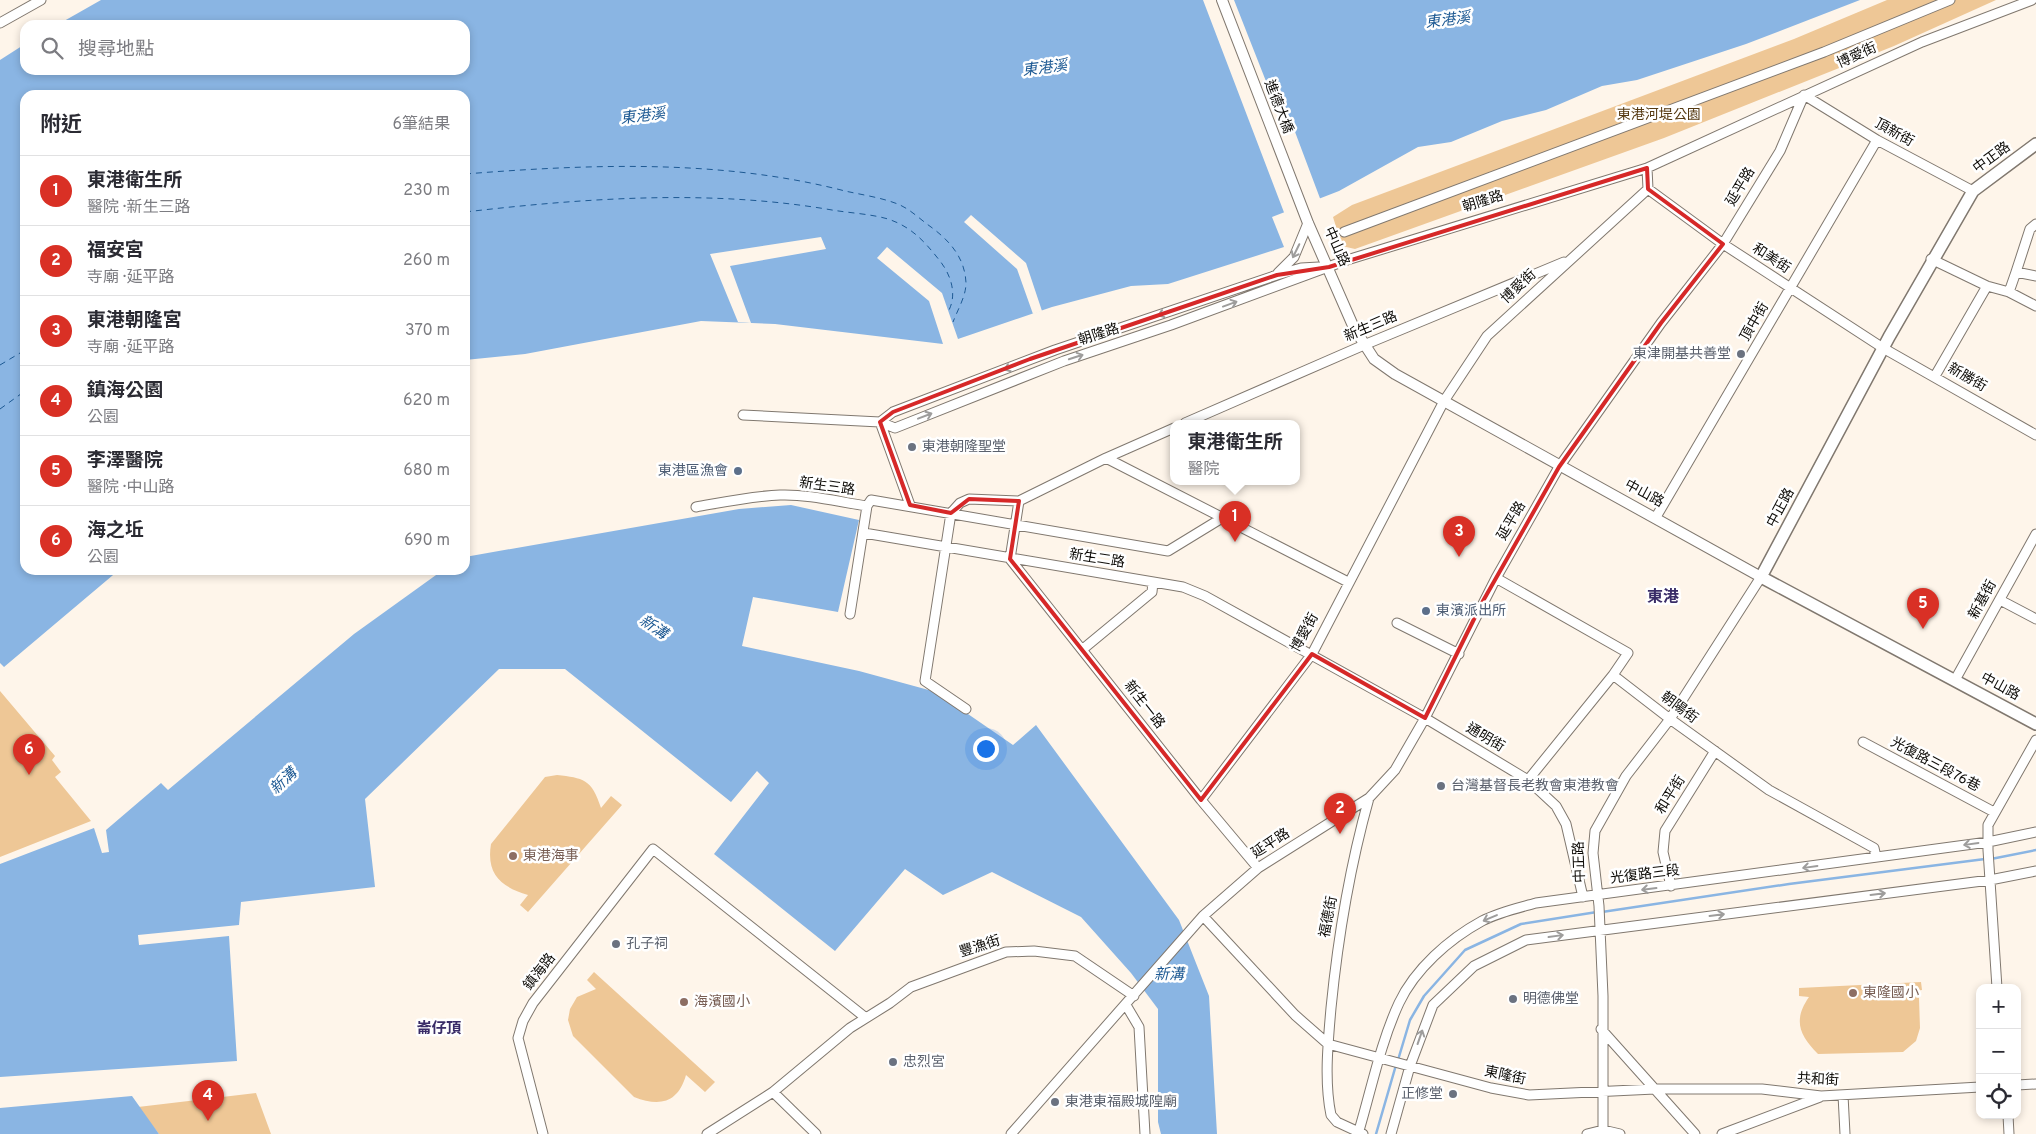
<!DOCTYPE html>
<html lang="zh-TW">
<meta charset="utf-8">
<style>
body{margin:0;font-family:Overpass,"Noto Sans TC",sans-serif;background:#f7f7f7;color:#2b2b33}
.controls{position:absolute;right:15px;bottom:15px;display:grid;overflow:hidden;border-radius:10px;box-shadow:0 2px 8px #0003}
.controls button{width:45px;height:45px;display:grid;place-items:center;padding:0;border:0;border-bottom:1px solid #e1e1e2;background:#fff;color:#2b2b33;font:25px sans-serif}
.you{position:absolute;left:985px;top:748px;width:18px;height:18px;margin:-12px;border:4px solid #fff;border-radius:50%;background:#1a73e8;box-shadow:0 0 0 8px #1a73e833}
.badge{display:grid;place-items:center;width:32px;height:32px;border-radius:50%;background:#d93025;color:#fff;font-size:16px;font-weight:700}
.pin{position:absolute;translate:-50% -41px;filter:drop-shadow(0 1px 2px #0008)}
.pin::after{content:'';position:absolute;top:26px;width:18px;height:15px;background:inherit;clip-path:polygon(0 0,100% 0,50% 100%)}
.popup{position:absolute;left:1170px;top:420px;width:130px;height:65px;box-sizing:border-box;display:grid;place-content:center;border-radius:10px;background:#fff;filter:drop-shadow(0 1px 4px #0005);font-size:16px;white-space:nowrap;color:#7c7c81}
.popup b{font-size:19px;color:#2b2b33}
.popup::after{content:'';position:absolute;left:50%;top:100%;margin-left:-10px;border:10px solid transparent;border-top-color:#fff}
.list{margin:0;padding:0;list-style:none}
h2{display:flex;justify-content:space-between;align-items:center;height:65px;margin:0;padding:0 20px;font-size:21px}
h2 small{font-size:16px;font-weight:400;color:#7c7c81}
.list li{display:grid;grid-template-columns:32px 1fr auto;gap:15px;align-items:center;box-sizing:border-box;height:70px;padding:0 20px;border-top:1px solid #e1e1e2}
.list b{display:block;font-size:19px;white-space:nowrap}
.list p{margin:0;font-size:16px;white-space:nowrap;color:#7c7c81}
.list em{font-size:16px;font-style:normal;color:#7c7c81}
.icon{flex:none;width:28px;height:28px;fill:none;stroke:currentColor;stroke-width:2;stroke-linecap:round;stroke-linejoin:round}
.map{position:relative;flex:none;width:2036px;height:1134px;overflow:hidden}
.search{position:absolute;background:#fff;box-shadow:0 2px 8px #0003;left:20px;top:20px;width:450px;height:55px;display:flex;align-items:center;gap:12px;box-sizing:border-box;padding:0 18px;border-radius:15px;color:#7c7c81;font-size:19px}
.panel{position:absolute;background:#fff;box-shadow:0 2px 8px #0003;left:20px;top:90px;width:450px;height:485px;border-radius:15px}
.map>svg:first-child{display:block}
</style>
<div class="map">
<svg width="2036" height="1134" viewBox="0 0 2036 1134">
<rect width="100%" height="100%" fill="#fef5ea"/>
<path fill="#eec796" d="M1887,0H1996L1894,46L1664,138L1355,249L1342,246L1333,217L1352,205L1794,39Z
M0,691L55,756L52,760L61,772L55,777L91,821L0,857Z
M557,775C583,778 592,779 601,808L611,796L622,805L528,912L520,905L528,895C501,887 486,874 491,844L545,777Z
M594,972L715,1082L705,1092L686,1075C678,1103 660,1107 634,1097L573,1036L568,1020L570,1009L577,997L596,989L587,980Z
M1921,982L1922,990L1914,991L1919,998L1920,1028L1916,1041L1903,1052L1818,1054C1799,1035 1793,1020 1809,997L1799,996V988Z
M256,1093L271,1134H159L138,1107Z"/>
<path fill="#8ab5e3" d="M101,0H1860L1746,44L1637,80L1602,86L1546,110L1502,121L1451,142L1418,147L1339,191L1272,217L1284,247L1168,284L1131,286L1052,307L958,339L942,293L887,247L877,258L929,301L943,344L775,324L701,321L525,354L465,360V95H25V570H119L4,667L0,663V60L25,44V70H465V25H57Z
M791,505L859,520L838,612L753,597L742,646L859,671L936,692L1013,745L1036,725L1179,920L1209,996L1217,1134H1161L1158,1122V1009L1131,973L1081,917L992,872L943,895L905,869L835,951L714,854L769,783L757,771L731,802L565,669H499L365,799L375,887L241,902L239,925L138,935L139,945L229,936L237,1061L0,1077V864L94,828L102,853L109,852L106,830L161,783L168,790L354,634L443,570H465V557L739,509Z
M132,1096L159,1134H0V1108Z"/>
<path fill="#fef5ea" d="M1203,0H1234L1271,94L1280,92L1321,201L1285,215Z
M971,215L1026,263L1042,311L1033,314L1017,269L964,222Z
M821,237L826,249L730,266L751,323L738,322L710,254Z"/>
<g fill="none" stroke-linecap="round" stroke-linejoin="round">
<path stroke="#8ab5e3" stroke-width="2.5" d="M1991,859L2036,850
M1602,912L1789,884L1985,859
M1398,1060L1410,1020L1424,996L1465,950L1521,924L1597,912
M1376,1134L1396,1065"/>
<path stroke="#1d5993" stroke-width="1" stroke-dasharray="6 5" stroke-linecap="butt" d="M465,174C591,164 722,159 845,191C863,195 884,198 900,205C911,210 921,220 931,227C950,241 965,258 966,283C966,296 958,309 953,322
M465,212C586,198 711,189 832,210C850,213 871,214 888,219C912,227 925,242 940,261C951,275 957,294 949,310
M0,365L25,350
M0,409L25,391"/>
<g stroke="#80786f" stroke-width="11">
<path id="minor" d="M0,23L41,0
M1648,189L1723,244L1883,348L2036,435
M1344,232L1824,52L1950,0
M1931,259L1987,286L2009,292L2036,306
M2016,272L2030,229L2036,224
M1278,273L1294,257L1308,223
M2009,292L2016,272L2036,276
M1935,376L1987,286
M743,415L880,422L895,428L1064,361L1171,325L1347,260L1647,168
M880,422L893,412L1055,350L1277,275L1301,268L1319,267
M880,422L910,505
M1185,423L1364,345L1564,262
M1106,458L1348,582
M1019,501L1010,559L1201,800L1258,868
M696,507C724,502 752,496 780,495C809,494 839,502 867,506
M1656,517L1877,140
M864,533L1183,587L1205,596L1425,718L1528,780L1556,806L1566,824L1583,897
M1496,578L1628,653L1613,675L1670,719L1769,790L1874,848L1876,857
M2000,600L2036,619
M850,614L867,506L871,500L1168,551L1222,518
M1397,623L1459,654
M1083,649L1152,592L1153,582
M1955,680L2036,534
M966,709L925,681L951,513L960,503L969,499L1019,501L1106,458L1174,428
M1863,742L1994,812
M1528,780L1613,675
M1201,800L1312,654L1444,401L1487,336L1648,189L1647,168L1922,42L2032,0
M1671,886L1663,852L1665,831L1715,751
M1203,916L1295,1015L1328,1044L1491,1088L1529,1095L1655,1089H1762L1821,1096L1980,1087
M1997,988L1988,850V825L2036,740
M1126,1005L1139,1027L1145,1134
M1601,1029L1695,1134
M2017,1085L2036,1084
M773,1092L850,1028L890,1003L911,987L1006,952L1034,951L1075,956L1134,996
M1843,1095L1845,1134
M2008,1115L2009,1134
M1603,1130V996L1599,906L1593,853L1595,831L1626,776L1670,719L1761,577
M543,1134L518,1038L523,1021L533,1003L653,849L866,1018
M707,1134L773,1092L816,1134
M1011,1134L1203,916L1258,868L1369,798L1395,770L1425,718L1496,578L1559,467L1661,323L1723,244L1780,151L1804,95L1877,140L1973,191
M1358,1134C1371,1091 1380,1044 1399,1003C1415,969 1449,939 1482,921C1499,912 1518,908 1536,903L1988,842L2036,832
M1363,1134L1337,1122L1331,1115C1324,1081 1328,1043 1331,1008C1338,937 1350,866 1369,798
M1391,1134L1410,1066L1433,1005L1474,966L1526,940L1990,880L2036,871
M1587,1134L1603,1130L1620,1134
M1722,1134L1820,1097"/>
</g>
<g stroke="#80786f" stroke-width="12">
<path id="tertiary" d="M1222,0L1308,223L1354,328L1374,359L1395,374L1761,577"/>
</g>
<g stroke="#80786f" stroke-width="14">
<path id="secondary" d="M2036,144L1973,191L1889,337L1761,577L2036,724"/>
</g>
<use href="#minor" stroke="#fff" stroke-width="9"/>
<use href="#tertiary" stroke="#fff" stroke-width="10"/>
<use href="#secondary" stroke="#fff" stroke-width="11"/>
</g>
<defs><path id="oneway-shaft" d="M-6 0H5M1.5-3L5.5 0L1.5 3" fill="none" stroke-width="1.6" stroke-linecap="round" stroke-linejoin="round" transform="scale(1.25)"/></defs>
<g stroke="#9e9d9c">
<use href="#oneway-shaft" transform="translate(1296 251) rotate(116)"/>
<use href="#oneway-shaft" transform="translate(1230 304) rotate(-20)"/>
<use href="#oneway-shaft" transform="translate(1165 313) rotate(161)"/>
<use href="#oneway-shaft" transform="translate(1076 357) rotate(-18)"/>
<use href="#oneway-shaft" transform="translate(1011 367) rotate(158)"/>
<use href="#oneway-shaft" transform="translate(925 416) rotate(-21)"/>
<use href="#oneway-shaft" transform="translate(1971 844) rotate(172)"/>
<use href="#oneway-shaft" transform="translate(1810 867) rotate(172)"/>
<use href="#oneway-shaft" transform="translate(1649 889) rotate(173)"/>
<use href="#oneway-shaft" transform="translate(1878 894) rotate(-7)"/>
<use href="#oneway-shaft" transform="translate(1717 915) rotate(-7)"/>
<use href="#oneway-shaft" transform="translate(1490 918) rotate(157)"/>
<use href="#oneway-shaft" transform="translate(1556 936) rotate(-8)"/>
<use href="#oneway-shaft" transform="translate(1420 1037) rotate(-71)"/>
</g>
<path fill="none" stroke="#d62828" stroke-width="4" stroke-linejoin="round" d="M1647,168L1648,189L1723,244L1661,323L1559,467L1483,601L1425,718L1312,654L1201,800L1010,559L1019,501L969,499L951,513L910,505L880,422L893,412L1030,359L1277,275L1329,267Z"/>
<g fill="#6b7280" stroke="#fff" stroke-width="2">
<circle cx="1741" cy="354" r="5"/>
<circle cx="912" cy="447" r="5"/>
<circle cx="1441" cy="786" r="5"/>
<circle cx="616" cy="944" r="5"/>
<circle cx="1513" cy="999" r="5"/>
<circle cx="893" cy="1062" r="5"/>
<circle cx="1453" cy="1094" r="5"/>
<circle cx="1055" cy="1102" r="5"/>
</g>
<g fill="#5c6f8a" stroke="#fff" stroke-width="2">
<circle cx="738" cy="471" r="5"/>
<circle cx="1426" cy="611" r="5"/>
</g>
<g fill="#8d6e63" stroke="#fff" stroke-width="2">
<circle cx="513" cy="856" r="5"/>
<circle cx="1853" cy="993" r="5"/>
<circle cx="684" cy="1002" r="5"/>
</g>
<g text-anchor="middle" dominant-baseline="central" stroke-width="5" stroke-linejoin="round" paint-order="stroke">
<g font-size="14" fill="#0d0b07" stroke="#fff">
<text transform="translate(1857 56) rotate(-24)">博愛街</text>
<text transform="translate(1278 107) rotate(69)">進德大橋</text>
<text transform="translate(1894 133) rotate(29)">頂新街</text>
<text transform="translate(1992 158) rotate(-36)">中正路</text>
<text transform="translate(1741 187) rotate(-59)">延平路</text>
<text transform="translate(1483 202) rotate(-17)">朝隆路</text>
<text transform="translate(1336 247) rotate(66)">中山路</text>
<text transform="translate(1771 259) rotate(33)">和美街</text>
<text transform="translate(1519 287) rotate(-43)">博愛街</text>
<text transform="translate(1755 322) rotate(-60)">頂中街</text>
<text transform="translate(1371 327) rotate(-23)">新生三路</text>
<text transform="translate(1099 335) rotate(-18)">朝隆路</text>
<text transform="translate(1967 378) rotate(30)">新勝街</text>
<text transform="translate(827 487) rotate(8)">新生三路</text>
<text transform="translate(1644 494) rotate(28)">中山路</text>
<text transform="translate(1781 508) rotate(-62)">中正路</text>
<text transform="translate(1512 521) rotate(-60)">延平路</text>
<text transform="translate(1097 559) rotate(9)">新生二路</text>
<text transform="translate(1983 600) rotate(-61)">新基街</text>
<text transform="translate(1305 633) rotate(-61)">博愛街</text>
<text transform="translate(2000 687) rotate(28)">中山路</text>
<text transform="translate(1144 705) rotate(52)">新生一路</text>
<text transform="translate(1679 708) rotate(37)">朝陽街</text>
<text transform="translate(1485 738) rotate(31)">通明街</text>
<text transform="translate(1935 765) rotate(28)">光復路三段76巷</text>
<text transform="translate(1671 795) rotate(-58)">和平街</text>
<text transform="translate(1271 844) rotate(-33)">延平路</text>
<text transform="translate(1580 862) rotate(-92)">中正路</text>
<text transform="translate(1645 875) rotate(-7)">光復路三段</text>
<text transform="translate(1329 917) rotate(-79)">福德街</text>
<text transform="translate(980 947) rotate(-18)">豐漁街</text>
<text transform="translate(540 972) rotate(-52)">鎮海路</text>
<text transform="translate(1505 1076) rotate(12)">東隆街</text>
<text transform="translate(1818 1080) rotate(3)">共和街</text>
</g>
<g font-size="14" fill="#553911" stroke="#fff">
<text x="1659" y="115">東港河堤公園</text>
</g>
<g font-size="14" fill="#5b616d" stroke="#fff" text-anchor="start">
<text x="1731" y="354" text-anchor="end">東津開基共善堂</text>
<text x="922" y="447">東港朝隆聖堂</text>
<text x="1451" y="786">台灣基督長老教會東港教會</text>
<text x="626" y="944">孔子祠</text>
<text x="1523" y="999">明德佛堂</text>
<text x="903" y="1062">忠烈宮</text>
<text x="1443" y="1094" text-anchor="end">正修堂</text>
<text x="1065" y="1102">東港東福殿城隍廟</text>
</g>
<g font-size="14" fill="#4e5e75" stroke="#fff" text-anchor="end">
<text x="728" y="471">東港區漁會</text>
<text x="1436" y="611" text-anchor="start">東濱派出所</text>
</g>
<g font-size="14" fill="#785e54" stroke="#fff" text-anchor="start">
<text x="523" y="856">東港海事</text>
<text x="1863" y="993">東隆國小</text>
<text x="694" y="1002">海濱國小</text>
</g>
<g font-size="15" font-style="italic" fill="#1d5993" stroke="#fff">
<text transform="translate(1448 21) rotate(-7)">東港溪</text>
<text transform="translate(1045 69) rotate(-7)">東港溪</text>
<text transform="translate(643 117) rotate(-7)">東港溪</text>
<text transform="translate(653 628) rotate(34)">新溝</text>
<text transform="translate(284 782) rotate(-43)">新溝</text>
<text x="1169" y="975">新溝</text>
</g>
<g font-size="15" font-weight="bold" fill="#392c67" stroke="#fff">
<text x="439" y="1029">崙仔頂</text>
</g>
<g font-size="16" font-weight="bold" fill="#392c67" stroke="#fff">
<text x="1663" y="598">東港</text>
</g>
</g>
</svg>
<div class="controls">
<button>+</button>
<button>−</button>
<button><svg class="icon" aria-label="locate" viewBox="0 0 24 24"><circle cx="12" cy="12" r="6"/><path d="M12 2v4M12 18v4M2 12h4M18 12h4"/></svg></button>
</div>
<div class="you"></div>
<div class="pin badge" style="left:1235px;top:542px">1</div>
<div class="popup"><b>東港衛生所</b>醫院</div>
<div class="pin badge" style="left:1340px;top:834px">2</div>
<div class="pin badge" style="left:1459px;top:557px">3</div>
<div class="pin badge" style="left:208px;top:1121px">4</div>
<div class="pin badge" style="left:1923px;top:629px">5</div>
<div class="pin badge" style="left:29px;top:775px">6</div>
<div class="search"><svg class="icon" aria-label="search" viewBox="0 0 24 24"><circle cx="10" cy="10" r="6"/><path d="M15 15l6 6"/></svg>搜尋地點</div>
<section class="panel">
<h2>附近<small>6筆結果</small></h2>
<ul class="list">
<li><span class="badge">1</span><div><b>東港衛生所</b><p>醫院 · 新生三路</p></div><em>230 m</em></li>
<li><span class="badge">2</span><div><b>福安宮</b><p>寺廟 · 延平路</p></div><em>260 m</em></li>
<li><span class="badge">3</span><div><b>東港朝隆宮</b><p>寺廟 · 延平路</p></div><em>370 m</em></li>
<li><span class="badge">4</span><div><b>鎮海公園</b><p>公園</p></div><em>620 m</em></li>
<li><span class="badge">5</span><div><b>李澤醫院</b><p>醫院 · 中山路</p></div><em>680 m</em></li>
<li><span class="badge">6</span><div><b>海之坵</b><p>公園</p></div><em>690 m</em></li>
</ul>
</section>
</div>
